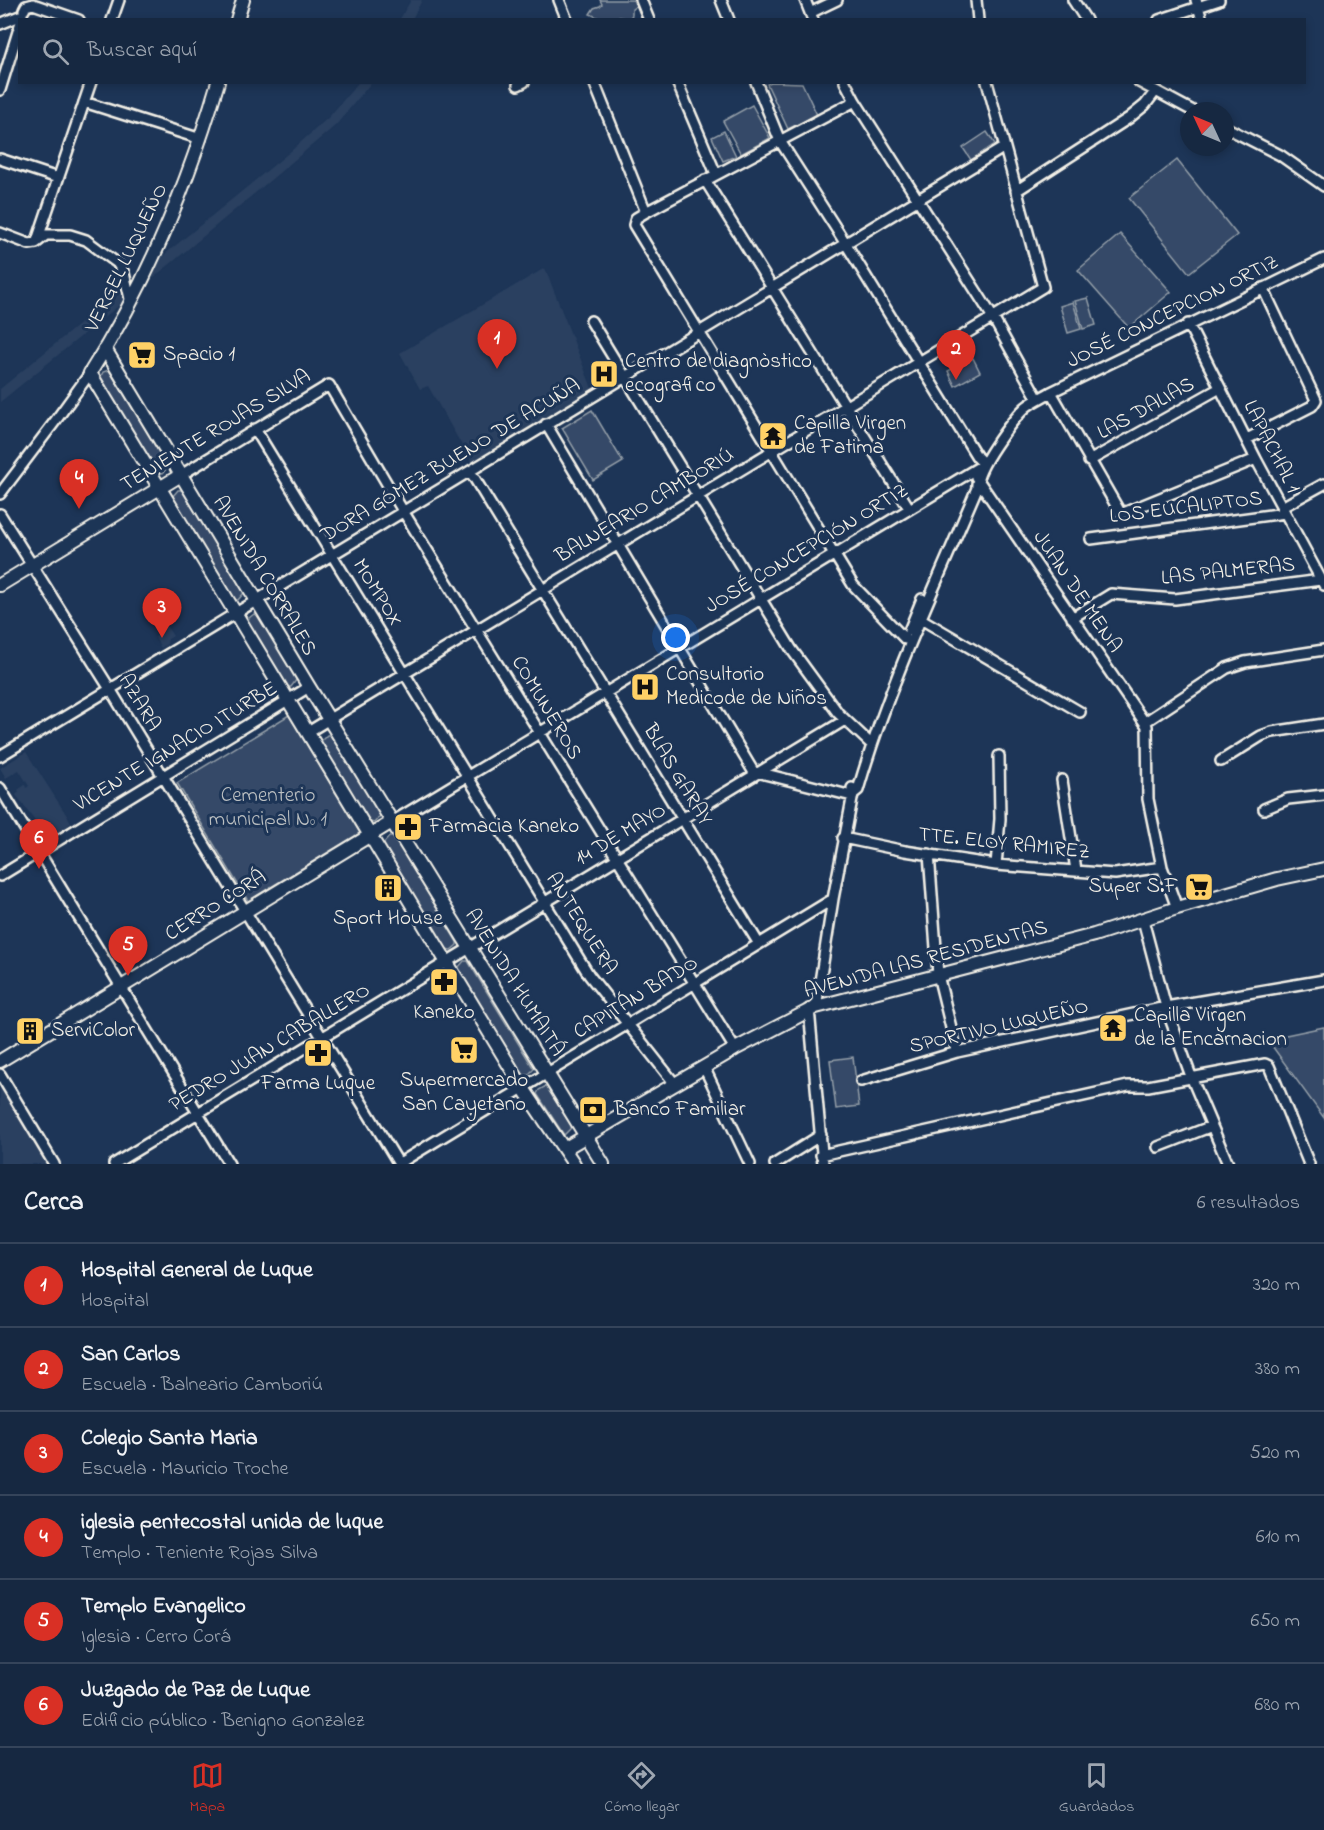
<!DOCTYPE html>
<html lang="es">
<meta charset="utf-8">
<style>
body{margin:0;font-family:"Indie Flower",sans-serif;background:#23344c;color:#f1f3f6}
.compass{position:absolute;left:1180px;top:102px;width:54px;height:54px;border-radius:50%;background:#162841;box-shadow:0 3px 9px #0003;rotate:314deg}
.you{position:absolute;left:676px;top:638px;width:21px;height:21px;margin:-15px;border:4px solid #fff;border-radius:50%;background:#1a73e8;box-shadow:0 0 0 9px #1a73e833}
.badge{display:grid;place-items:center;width:39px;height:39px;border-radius:50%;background:#d93025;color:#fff;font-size:20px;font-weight:700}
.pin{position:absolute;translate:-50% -50px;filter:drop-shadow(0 2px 3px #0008)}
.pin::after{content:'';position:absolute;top:32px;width:21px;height:18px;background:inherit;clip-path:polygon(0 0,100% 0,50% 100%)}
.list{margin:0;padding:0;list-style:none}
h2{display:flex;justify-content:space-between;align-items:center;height:78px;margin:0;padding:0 24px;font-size:26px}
h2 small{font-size:20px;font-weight:400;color:#9ea6b1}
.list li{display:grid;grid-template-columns:39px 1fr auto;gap:18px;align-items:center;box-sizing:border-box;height:84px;padding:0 24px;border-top:2px solid #35445a}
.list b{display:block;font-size:22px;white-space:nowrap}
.list p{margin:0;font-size:20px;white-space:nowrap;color:#9ea6b1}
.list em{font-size:20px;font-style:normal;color:#9ea6b1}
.icon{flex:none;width:33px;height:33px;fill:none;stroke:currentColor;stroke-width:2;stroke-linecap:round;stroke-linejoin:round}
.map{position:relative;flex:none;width:1324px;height:1164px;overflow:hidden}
.search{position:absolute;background:#162841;box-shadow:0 3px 9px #0003;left:18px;right:18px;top:18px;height:66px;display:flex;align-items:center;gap:15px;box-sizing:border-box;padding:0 21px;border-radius:0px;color:#9ea6b1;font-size:22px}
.sheet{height:582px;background:#162841}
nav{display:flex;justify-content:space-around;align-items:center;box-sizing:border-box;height:84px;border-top:2px solid #35445a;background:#162841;font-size:16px;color:#9ea6b1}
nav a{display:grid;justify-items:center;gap:3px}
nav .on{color:#d93025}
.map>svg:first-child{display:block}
</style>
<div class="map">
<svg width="1324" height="1164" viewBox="0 0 1324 1164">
<rect width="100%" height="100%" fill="#1d3557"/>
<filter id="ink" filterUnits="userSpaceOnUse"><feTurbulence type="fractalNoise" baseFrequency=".0167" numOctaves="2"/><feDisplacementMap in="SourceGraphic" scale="12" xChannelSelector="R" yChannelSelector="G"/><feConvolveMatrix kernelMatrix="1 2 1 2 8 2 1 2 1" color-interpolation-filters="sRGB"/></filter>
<g filter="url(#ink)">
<path fill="#2a4060" d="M411,0H422L412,19H400Z
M358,83H371L336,125L175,260L0,402V389L291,151L329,117Z
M545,268L593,391L472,463L428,386L420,389L400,353Z
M153,606L173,636L168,639L167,644L161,648L155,637L160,634L145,610Z
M26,752L71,822L61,833L50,840L16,795L19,792L18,790L25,785L26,788L29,786L19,770L6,778L0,768Z
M0,1081L50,1164H0Z"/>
<path fill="#354a67" stroke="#949ea8" stroke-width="1.5" d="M600,0H633L636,6L632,9V15L629,19L620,17L611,19H597V17L590,14L594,8L600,6L602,4Z
M771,82L802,83L817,115L788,129L767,84Z
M752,105L770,138L741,154L723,121Z
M724,131L736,156L723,161L712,137Z
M987,132L995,144L971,160L963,148Z
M1177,160L1237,235L1189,273L1129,198Z
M1120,234L1171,292L1129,328L1078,270Z
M1088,298L1096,325L1083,329L1075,301Z
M1073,302L1081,329L1068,333L1060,306Z
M973,358L980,372L955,386L948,371Z
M109,370L168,466L163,473H158L100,378L103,372Z
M592,410L623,462L593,480L562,428Z
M178,490H183L244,593L238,600H233L172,497Z
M254,614L258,615L297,679L291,687H286L247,622L249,618Z
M289,715L360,833L248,901L177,783Z
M327,735H331L381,815L374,823L370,822L320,742Z
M389,837H394L457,942V945L451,950L446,949L383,844Z
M464,961H468L534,1069L528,1075L524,1076L458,968Z
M1324,1027V1118L1267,1039Z
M853,1057L859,1106L836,1109L830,1060Z
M546,1086L572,1127L564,1135L537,1094L539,1090Z"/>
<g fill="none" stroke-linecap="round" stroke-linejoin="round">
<g stroke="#f4f1e8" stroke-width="14">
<path id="minor" d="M559,0L567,20
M641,0L649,20
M721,0L729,20
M805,0L813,20
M976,0L978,20
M1073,0L1086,20
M1196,0L1202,20
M24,10L26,6L33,4L79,20
M810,13L837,0
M112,20L119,0
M1159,20L1219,0
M0,24L22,15
M594,82L646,212
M677,82L716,174
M756,82L780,141L846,244L977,457L984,464
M845,82L855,101L992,316L1038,399
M1139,82L1193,111
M518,85L524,82
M0,90L20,25
M855,101L646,212L636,218L634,225L853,585L905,639
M84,102L201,139
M1225,127L1280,155L1324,186
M0,159L58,178
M705,180L909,508
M1016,191L1129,118L1145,105L1155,92
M0,233L29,244L36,243L46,235H70L86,240L117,263L124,273L131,303
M37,241L91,82
M591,321L792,650L838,713L871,744
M1188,324L1256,459L1324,585
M1051,392L1121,514L1256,459
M546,424L753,771L852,796
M255,429L589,975L675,1084
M1247,439L1312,406L1316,400L1263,288
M1089,461L1220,388
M470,471L759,944
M181,475L329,385L403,511L735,1049
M976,477L1147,726L1148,799L1162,867L1177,908
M0,494L56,420L90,373
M1282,507L1324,484
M0,514L110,689L399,1164
M1091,539L1285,513
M916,616L1080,712
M1072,618L1111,594L1175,599L1321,580
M909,631L922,599
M1145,722L1227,668L1245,662L1324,650
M308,732L1043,287L987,82
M0,756L1003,148
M1221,761L1261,736L1272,732L1324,724
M1062,780L1076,870
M0,788L229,1164
M853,794L858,790C888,686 935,587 977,488C974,470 1013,419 1026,407C1033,401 1043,397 1051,392L1324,259
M1264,809L1288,799L1324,795
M392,822L984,464
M843,838L905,851L996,865L1115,874L1162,867
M929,854L938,975L957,1052
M996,865L1000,819L999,756
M0,876L309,687
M1143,920L1166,1007L1192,1079L1228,1164
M816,1007L833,899L853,794L852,788
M809,1009L823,1164
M704,1067L750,1164
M0,1074L54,1164
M861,1081L957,1052L1166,1007L1324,980
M1158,1147L1212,1126
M821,1155L1128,1086H1148L1265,1064L1269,1066L1309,1164
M114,1164L845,720
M398,1164L833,899
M775,1164L821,1135"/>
</g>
<g stroke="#f4f1e8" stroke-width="16">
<path id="major" d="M237,20L243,0
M218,82C188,184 147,284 90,373L523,1088L574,1164
M105,349L309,687L603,1164
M0,585L181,475
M0,1061L392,822
M564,1149L735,1049L816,1007L1094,935L1177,908L1277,879L1324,869"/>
</g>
<use href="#minor" stroke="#1d3557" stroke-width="9"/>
<use href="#major" stroke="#1d3557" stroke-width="12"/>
</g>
</g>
<defs>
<g id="supermarket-square" transform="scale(1.5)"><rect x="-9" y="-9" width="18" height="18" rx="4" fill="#ffd166" stroke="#1d3557"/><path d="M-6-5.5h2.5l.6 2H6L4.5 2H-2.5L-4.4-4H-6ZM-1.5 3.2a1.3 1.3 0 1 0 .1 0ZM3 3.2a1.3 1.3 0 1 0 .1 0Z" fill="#111"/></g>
<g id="hospital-square" transform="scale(1.5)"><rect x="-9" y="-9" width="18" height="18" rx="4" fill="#ffd166" stroke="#1d3557"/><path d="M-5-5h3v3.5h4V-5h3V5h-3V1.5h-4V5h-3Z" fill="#111"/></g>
<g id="temple-square" transform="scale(1.5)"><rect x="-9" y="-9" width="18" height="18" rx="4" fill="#ffd166" stroke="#1d3557"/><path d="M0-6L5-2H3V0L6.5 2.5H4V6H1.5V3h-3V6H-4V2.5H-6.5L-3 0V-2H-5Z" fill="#111"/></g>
<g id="pharmacy-square" transform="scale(1.5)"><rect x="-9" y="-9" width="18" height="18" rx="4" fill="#ffd166" stroke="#1d3557"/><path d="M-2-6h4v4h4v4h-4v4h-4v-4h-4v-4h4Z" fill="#111"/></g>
<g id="building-square" transform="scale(1.5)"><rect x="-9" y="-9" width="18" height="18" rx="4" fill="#ffd166" stroke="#1d3557"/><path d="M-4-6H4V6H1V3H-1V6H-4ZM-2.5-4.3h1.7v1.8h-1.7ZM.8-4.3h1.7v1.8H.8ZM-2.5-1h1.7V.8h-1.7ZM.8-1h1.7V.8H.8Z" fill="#111"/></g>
<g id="bank-square" transform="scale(1.5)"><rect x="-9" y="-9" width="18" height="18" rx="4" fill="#ffd166" stroke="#1d3557"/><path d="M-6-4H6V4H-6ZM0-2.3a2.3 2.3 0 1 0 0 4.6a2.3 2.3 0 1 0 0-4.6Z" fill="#111"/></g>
</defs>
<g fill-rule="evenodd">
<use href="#supermarket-square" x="142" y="355"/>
<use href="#hospital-square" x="604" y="374"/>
<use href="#temple-square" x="773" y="436"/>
<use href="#hospital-square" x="645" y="687"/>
<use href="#pharmacy-square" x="408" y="827"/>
<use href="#supermarket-square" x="1199" y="887"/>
<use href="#building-square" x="388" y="888"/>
<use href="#pharmacy-square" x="444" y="982"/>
<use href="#temple-square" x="1113" y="1028"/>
<use href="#building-square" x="30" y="1031"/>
<use href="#supermarket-square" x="464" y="1050"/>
<use href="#pharmacy-square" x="318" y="1053"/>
<use href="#bank-square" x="593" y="1110"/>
</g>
<g text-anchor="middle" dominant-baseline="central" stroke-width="6" stroke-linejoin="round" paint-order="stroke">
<g font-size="21" fill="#f4f1e8" stroke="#1d3557">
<text transform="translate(127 258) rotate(-64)">VERGEL LUQUEÑO</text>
<text transform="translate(1173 312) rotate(-26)">JOSÉ CONCEPCION ORTIZ</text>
<text transform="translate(1146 409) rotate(-29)">LAS DALIAS</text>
<text transform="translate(216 431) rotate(-31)">TENIENTE ROJAS SILVA</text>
<text transform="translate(1271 447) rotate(63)">LAPACHAL 1</text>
<text transform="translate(451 461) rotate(-31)">DORA GÓMEZ BUENO DE ACUÑA</text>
<text transform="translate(645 506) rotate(-31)">BALNEARIO CAMBORIÚ</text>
<text transform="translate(1186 508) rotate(-7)">LOS EUCALIPTOS</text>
<text transform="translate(807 549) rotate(-31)">JOSÉ CONCEPCIÓN ORTIZ</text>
<text transform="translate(1228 572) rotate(-6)">LAS PALMERAS</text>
<text transform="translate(264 576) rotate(59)">AVENIDA CORRALES</text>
<text transform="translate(1077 592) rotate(56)">JUAN DE MENA</text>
<text transform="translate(377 593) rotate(58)">MOMPOX</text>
<text transform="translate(139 703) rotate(59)">AZARA</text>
<text transform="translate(546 708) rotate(59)">COMUNEROS</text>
<text transform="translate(176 747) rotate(-31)">VICENTE IGNACIO ITURBE</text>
<text transform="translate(677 775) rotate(59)">BLAS GARAY</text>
<text transform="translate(621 835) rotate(-31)">14 DE MAYO</text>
<text transform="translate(1004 844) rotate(6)">TTE. ELOY RAMIREZ</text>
<text transform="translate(216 906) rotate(-32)">CERRO CORÁ</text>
<text transform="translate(581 924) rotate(58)">ANTEQUERA</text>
<text transform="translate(926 960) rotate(-15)">AVENIDA LAS RESIDENTAS</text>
<text transform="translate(514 983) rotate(58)">AVENIDA HUMAITÁ</text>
<text transform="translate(636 998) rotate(-31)">CAPITÁN BADO</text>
<text transform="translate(999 1027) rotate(-13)">SPORTIVO LUQUEÑO</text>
<text transform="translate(270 1048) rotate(-31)">PEDRO JUAN CABALLERO</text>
</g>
<g font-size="21" fill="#f4f1e8" stroke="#1d3557" text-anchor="start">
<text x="163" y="355">Spacio 1</text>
<text x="625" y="362">Centro de diagnòstico<tspan x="625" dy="24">ecografico</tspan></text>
<text x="794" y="424">Capilla Virgen<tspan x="794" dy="24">de Fatima</tspan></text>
<text x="666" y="675">Consultorio<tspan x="666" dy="24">Medicode de Niños</tspan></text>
<text x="429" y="827">Farmacia Kaneko</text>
<text x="1178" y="887" text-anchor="end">Super S.F</text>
<text x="388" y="919" text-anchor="middle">Sport House</text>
<text x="444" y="1013" text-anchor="middle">Kaneko</text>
<text x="1134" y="1016">Capilla Virgen<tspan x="1134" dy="24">de la Encarnacion</tspan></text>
<text x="51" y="1031">ServiColor</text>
<text x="464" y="1081" text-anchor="middle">Supermercado<tspan x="464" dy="24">San Cayetano</tspan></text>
<text x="318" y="1084" text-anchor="middle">Farma Luque</text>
<text x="614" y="1110">Banco Familiar</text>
</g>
<g font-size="21" fill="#bbbfc1" stroke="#1d3557">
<text x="268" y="796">Cementerio<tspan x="268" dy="24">municipal Nº 1</tspan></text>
</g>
</g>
</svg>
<svg class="compass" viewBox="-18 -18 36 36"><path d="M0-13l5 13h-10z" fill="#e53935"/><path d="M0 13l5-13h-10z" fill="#9ea6b1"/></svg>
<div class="you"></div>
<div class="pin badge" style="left:497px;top:369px">1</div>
<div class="pin badge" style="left:956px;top:380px">2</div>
<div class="pin badge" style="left:162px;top:638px">3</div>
<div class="pin badge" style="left:79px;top:509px">4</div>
<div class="pin badge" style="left:128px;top:976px">5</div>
<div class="pin badge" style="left:39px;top:869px">6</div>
<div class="search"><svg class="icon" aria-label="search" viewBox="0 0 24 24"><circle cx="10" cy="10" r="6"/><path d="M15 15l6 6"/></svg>Buscar aquí</div>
</div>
<section class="sheet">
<h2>Cerca<small>6 resultados</small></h2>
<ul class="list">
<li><span class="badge">1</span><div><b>Hospital General de Luque</b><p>Hospital</p></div><em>320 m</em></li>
<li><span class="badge">2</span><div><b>San Carlos</b><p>Escuela · Balneario Camboriú</p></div><em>380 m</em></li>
<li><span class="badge">3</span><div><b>Colegio Santa Maria</b><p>Escuela · Mauricio Troche</p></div><em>520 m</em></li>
<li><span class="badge">4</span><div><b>iglesia pentecostal unida de luque</b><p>Templo · Teniente Rojas Silva</p></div><em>610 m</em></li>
<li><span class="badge">5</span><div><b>Templo Evangelico</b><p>Iglesia · Cerro Corá</p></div><em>650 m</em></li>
<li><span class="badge">6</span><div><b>Juzgado de Paz de Luque</b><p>Edificio público · Benigno Gonzalez</p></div><em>680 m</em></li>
</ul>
</section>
<nav>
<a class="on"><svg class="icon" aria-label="map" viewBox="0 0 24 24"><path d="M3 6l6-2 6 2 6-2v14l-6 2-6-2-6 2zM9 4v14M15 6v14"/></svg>Mapa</a>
<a><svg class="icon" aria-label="directions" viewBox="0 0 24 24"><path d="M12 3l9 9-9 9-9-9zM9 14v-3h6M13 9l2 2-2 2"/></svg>Cómo llegar</a>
<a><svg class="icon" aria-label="saved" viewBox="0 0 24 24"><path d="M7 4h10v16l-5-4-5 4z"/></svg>Guardados</a>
</nav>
